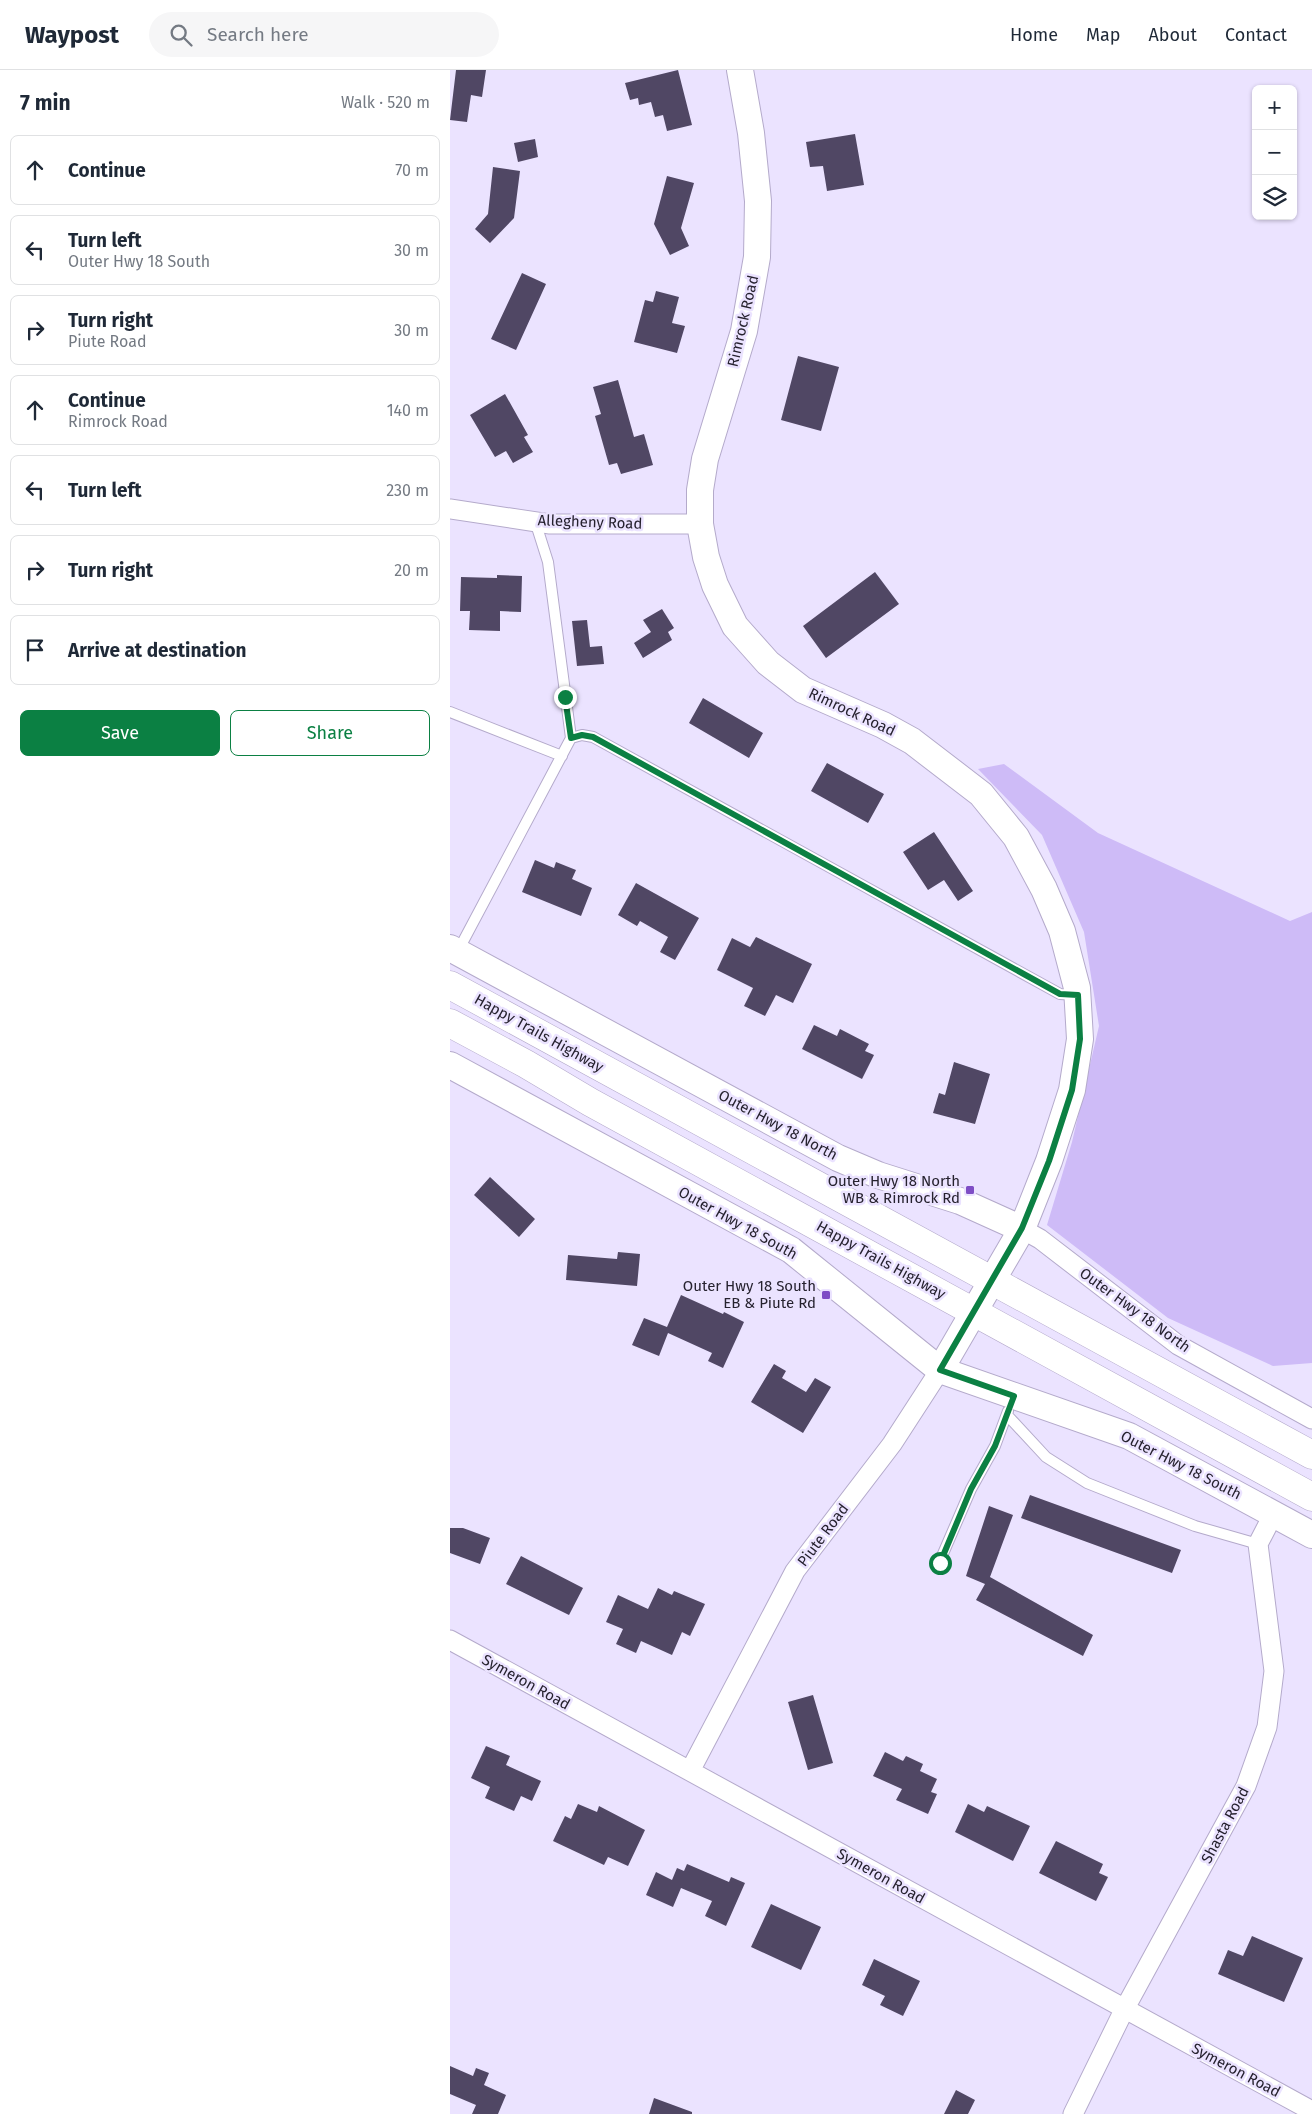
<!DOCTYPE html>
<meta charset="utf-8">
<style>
body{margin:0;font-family:"Fira Sans",sans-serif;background:#f6f6f7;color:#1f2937}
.controls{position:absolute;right:15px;top:15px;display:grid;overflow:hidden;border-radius:8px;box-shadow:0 1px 4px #0004}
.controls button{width:45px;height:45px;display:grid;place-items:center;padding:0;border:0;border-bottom:1px solid #e0e1e3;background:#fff;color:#1f2937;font:25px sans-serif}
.stop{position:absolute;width:15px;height:15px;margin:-11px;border:4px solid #0b8043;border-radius:50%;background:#fff}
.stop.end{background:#0b8043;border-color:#fff;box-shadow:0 1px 5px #0008}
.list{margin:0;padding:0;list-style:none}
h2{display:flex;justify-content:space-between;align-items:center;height:65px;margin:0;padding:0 20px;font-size:21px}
h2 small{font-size:16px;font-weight:400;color:#747a83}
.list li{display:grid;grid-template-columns:32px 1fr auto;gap:15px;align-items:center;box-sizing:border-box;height:70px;margin:0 10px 10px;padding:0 10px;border:1px solid #e0e1e3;border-radius:8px}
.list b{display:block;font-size:19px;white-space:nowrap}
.list p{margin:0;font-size:16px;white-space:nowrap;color:#747a83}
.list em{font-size:16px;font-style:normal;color:#747a83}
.actions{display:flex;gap:10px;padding:15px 20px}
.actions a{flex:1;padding:11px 0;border:1px solid #0b8043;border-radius:8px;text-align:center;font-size:18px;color:#0b8043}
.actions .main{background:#0b8043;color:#fff}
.icon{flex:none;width:28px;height:28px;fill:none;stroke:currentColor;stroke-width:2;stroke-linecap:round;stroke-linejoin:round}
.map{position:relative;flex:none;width:862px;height:2044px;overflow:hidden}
header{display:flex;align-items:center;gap:30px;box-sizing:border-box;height:70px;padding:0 25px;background:#fff;border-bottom:1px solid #e0e1e3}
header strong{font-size:24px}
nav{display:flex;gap:28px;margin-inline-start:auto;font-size:18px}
.search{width:350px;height:45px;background:#f6f6f7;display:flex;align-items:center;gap:12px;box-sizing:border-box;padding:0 18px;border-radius:28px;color:#747a83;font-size:19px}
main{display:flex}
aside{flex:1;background:#fff}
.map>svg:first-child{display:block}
</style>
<header>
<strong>Waypost</strong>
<div class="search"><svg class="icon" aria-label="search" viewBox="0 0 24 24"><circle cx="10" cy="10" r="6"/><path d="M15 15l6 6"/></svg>Search here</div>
<nav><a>Home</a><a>Map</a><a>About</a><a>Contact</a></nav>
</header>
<main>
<aside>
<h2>7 min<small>Walk · 520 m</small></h2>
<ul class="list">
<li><svg class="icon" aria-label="ahead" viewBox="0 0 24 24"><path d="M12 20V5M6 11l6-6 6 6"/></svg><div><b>Continue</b></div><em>70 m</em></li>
<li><svg class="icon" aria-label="left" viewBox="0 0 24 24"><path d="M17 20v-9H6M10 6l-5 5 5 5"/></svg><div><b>Turn left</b><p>Outer Hwy 18 South</p></div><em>30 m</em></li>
<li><svg class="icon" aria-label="right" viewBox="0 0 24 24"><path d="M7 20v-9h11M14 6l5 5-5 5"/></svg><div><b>Turn right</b><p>Piute Road</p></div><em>30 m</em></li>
<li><svg class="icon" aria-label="ahead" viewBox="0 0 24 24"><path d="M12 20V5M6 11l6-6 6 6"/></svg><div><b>Continue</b><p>Rimrock Road</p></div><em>140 m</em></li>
<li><svg class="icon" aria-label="left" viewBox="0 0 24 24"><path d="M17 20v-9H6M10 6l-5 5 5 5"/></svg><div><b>Turn left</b></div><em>230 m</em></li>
<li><svg class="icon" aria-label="right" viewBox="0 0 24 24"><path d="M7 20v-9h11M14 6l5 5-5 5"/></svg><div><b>Turn right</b></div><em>20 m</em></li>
<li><svg class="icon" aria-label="arrive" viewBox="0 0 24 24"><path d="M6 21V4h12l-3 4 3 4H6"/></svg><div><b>Arrive at destination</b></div></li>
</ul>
<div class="actions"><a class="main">Save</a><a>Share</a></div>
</aside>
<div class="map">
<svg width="862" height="2044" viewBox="0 0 862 2044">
<rect width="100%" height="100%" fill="#ebe3ff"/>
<path fill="#cebbf7" d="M554,694L648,763L840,851L862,842V1293L823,1296L718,1248L597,1155L622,1072L649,956L634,862L592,765L528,699Z"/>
<path fill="#504764" d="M6,0H36L32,27L21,25L17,52L0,50Z
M228,0L242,55L217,61L213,45L205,47L201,32L189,35L188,28L180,30L175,13Z
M405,64L414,115L377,121L373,96L360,97L356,72Z
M85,69L88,87L68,92L64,73Z
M43,97L70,101L64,148L40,173L25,159L38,144Z
M217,106L244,113L231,158L239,176L220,185L204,154Z
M72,203L96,214L66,280L41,269Z
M206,221L229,227L222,253L235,256L227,283L184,272L195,230L203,232Z
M348,286L389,297L371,361L331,350Z
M168,310L184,367L194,364L203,395L171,404L167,393L159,395L145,346L151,344L143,317Z
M55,324L78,365L74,367L83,382L63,393L56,381L45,387L20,345Z
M425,502L449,534L376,588L353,556Z
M47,505L72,506L71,542L50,541V561L19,560L20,541H10L11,507L47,508Z
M212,539L224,558L218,562L222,570L193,588L184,573L201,562L193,550Z
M137,550L140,577L152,576L154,594L127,596L122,551Z
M253,628L313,663L299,688L239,653Z
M377,693L434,724L418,753L361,721Z
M484,762L523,821L508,831L494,810L478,820L453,782Z
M85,790L104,798L106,792L126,800L122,809L142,818L131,846L72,822Z
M186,813L249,848L225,890L210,882L218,867L190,851L187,856L168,845Z
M306,867L362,894L343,933L326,925L315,946L294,936L303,918L267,900L282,868L300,877Z
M364,955L387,966L390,959L419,974L415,981L424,985L412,1009L352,979Z
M504,992L540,1004L525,1054L483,1043L489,1023L495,1025Z
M40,1107L85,1149L69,1167L24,1125Z
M168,1182L190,1184L187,1216L116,1210L118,1185L167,1189Z
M231,1225L273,1244L274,1242L294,1252L273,1298L258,1291L262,1283L218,1263L209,1286L182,1275L194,1248L217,1257Z
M324,1294L336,1301L332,1308L356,1322L365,1308L381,1317L353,1363L301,1332Z
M580,1425L731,1480L722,1503L571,1448Z
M539,1436L563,1445L540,1507L643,1565L633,1586L526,1530L535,1514L516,1506Z
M0,1458H13L40,1468L30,1494L0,1483Z
M71,1486L133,1518L119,1545L56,1514Z
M208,1518L222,1525L224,1521L255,1534L240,1566L232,1562L222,1585L191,1571L186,1583L166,1574L173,1559L156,1552L168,1525L198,1539Z
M363,1625L383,1693L358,1700L338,1632Z
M36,1676L60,1686L56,1695L91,1711L82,1731L71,1726L64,1741L35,1728L40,1717L21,1708Z
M435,1682L453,1691L456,1686L473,1694L470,1701L487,1709L481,1722L487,1724L478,1744L446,1730L452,1719L423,1706Z
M128,1734L147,1742L149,1736L195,1760L178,1796L158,1787L154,1795L103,1771L115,1746L121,1749Z
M518,1734L534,1742L537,1736L580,1756L563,1791L505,1762Z
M606,1771L653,1794L649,1803L658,1807L646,1831L589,1803Z
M237,1794L279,1812L281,1807L295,1813L276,1856L255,1846L262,1831L231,1818L223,1837L196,1825L206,1802L222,1810L227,1798L234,1801Z
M321,1834L371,1857L351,1900L301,1877Z
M802,1866L853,1888L834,1932L768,1904L778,1880L793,1886Z
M424,1889L470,1911L453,1946L430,1935L435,1926L412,1915Z
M0,1996L23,2006L26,1998L39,2003L34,2015L56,2025L48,2044H22L26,2035L0,2024Z
M506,2020L525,2030L518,2044H494Z
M204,2028L242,2042V2044H199Z"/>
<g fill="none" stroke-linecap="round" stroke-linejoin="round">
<g stroke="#b4aacb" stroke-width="12">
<path id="lane" d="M85,451L98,492L121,668
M0,642L112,686
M8,881L121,668L132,665L143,667L610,924L627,925
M557,1345L596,1387L637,1413L745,1456L808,1474
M489,1493L521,1419L545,1376L558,1341"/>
</g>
<g stroke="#b4aacb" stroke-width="21">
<path id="street" d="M0,439L100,454H250
M572,1159L590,1169L728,1275L862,1349
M0,1570L862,2041
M240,1701L345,1501L442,1374L490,1300
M623,2044L674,1940L796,1716L817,1657L824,1601L808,1474L824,1443"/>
</g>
<g stroke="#b4aacb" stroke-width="28">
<path id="secondary" d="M290,0L301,63L308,131L307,187L294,261L255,389L250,420V454L256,487L265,515L285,556L318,593L353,620L433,655L462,671L531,724L566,767L594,819L612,861L627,918L630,969L622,1020L599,1091L572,1159L490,1300
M0,878L388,1088L428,1105L510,1131L572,1159
M0,995L341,1180L490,1300L679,1366L862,1465"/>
</g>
<g stroke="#b4aacb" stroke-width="29">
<path id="primary" d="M0,915L862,1385
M0,953L76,994L140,1032L862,1427"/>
</g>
<use href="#lane" stroke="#fff" stroke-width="10"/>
<use href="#street" stroke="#fff" stroke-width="19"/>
<use href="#secondary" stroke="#fff" stroke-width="26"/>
<use href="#primary" stroke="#fff" stroke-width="28"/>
</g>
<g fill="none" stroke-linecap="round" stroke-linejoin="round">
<path stroke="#0b8043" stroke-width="6" d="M115,627L121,668L132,665L143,667L610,924L628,925L630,969L622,1020L599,1091L572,1158L490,1300L564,1326L545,1376L521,1419L490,1493"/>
</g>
<g fill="#7e4dc5" stroke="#ebe3ff" stroke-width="2">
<rect x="515" y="1115" width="10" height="10" rx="2.5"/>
<rect x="371" y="1220" width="10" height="10" rx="2.5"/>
</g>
<g text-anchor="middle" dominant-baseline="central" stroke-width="5" stroke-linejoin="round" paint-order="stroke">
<g font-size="15" fill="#26222f" stroke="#ebe3ff">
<text transform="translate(293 251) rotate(-77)">Rimrock Road</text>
<text transform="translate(140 452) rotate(2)">Allegheny Road</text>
<text transform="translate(402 642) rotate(25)">Rimrock Road</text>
<text transform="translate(89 963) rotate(29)">Happy Trails Highway</text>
<text transform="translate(328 1055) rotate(28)">Outer Hwy 18 North</text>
<text transform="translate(288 1153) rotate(29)">Outer Hwy 18 South</text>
<text transform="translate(431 1190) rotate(29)">Happy Trails Highway</text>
<text transform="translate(685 1240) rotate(36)">Outer Hwy 18 North</text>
<text transform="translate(731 1395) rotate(27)">Outer Hwy 18 South</text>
<text transform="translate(373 1465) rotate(-53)">Piute Road</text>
<text transform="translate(76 1612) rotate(29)">Symeron Road</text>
<text transform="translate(775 1755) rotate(-62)">Shasta Road</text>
<text transform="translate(431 1806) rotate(29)">Symeron Road</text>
<text transform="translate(786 2000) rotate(28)">Symeron Road</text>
</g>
<g font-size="15" fill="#26222f" stroke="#ebe3ff" text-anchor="end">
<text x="510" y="1111">Outer Hwy 18 North<tspan x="510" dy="17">WB &amp; Rimrock Rd</tspan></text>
<text x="366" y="1216">Outer Hwy 18 South<tspan x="366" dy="17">EB &amp; Piute Rd</tspan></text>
</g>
</g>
</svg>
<div class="controls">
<button>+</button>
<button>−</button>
<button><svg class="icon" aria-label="layers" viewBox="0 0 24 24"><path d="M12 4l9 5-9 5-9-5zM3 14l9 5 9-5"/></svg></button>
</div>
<div class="stop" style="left:490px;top:1493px"></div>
<div class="stop end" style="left:115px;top:627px"></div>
</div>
</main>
